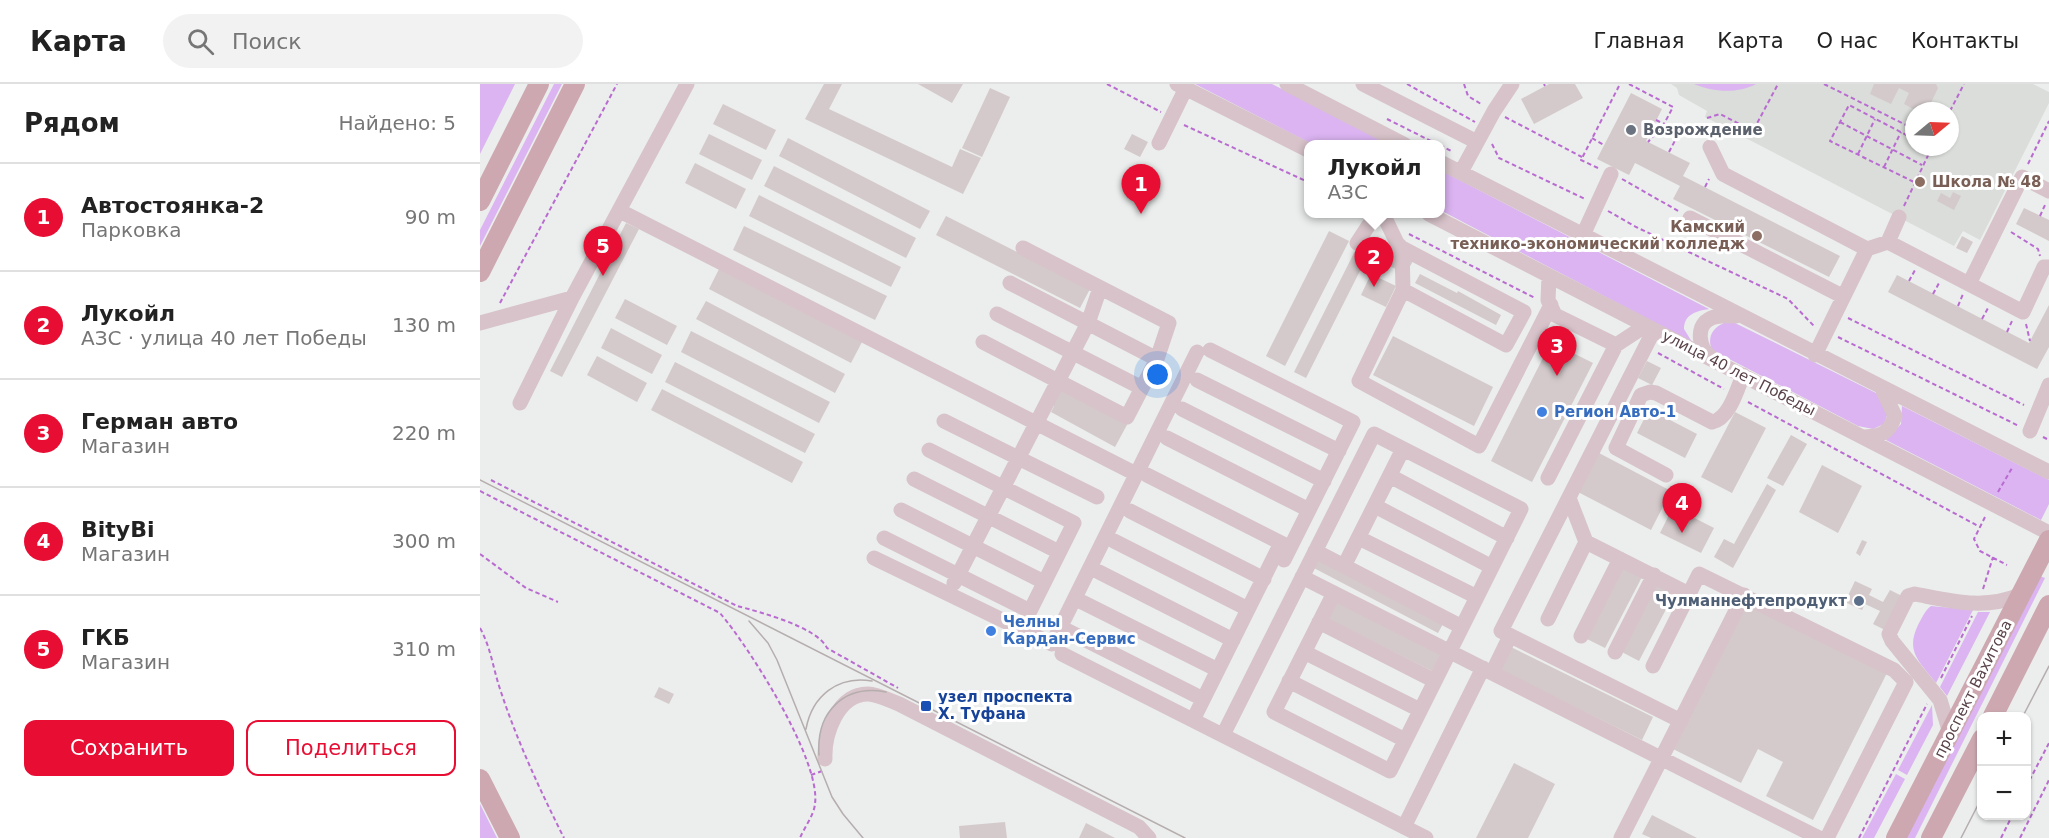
<!DOCTYPE html>
<html lang="ru">
<meta charset="utf-8">
<style>
body{margin:0;font-family:"DejaVu Sans",sans-serif;background:#f2f2f2;color:#222}
.controls{position:absolute;right:18px;bottom:18px;display:grid;overflow:hidden;border-radius:12px;box-shadow:0 2px 4px #0004}
.controls button{width:54px;height:54px;display:grid;place-items:center;padding:0;border:0;border-bottom:2px solid #e0e0e0;background:#fff;color:#222;font:30px sans-serif}
.compass{position:absolute;left:1425px;top:18px;width:54px;height:54px;border-radius:50%;background:#fff;box-shadow:0 2px 4px #0004;rotate:71deg}
.you{position:absolute;left:678px;top:291px;width:21px;height:21px;margin:-15px;border:4px solid #fff;border-radius:50%;background:#1a73e8;box-shadow:0 0 0 9px #1a73e833}
.badge{display:grid;place-items:center;width:39px;height:39px;border-radius:50%;background:#e70d33;color:#fff;font-size:20px;font-weight:700}
.pin{position:absolute;translate:-50% -50px;filter:drop-shadow(0 2px 3px #0008)}
.pin::after{content:'';position:absolute;top:32px;width:21px;height:18px;background:inherit;clip-path:polygon(0 0,100% 0,50% 100%)}
.popup{position:absolute;left:824px;top:56px;width:141px;height:78px;box-sizing:border-box;display:grid;place-content:center;border-radius:12px;background:#fff;filter:drop-shadow(0 2px 4px #0005);font-size:20px;white-space:nowrap;color:#767676}
.popup b{font-size:22px;color:#222}
.popup::after{content:'';position:absolute;left:50%;top:100%;margin-left:-12px;border:12px solid transparent;border-top-color:#fff}
.list{margin:0;padding:0;list-style:none}
h2{display:flex;justify-content:space-between;align-items:center;height:78px;margin:0;padding:0 24px;font-size:26px}
h2 small{font-size:20px;font-weight:400;color:#767676}
.list li{display:grid;grid-template-columns:39px 1fr auto;gap:18px;align-items:center;box-sizing:border-box;height:108px;padding:0 24px;border-top:2px solid #e0e0e0}
.list b{display:block;font-size:22px;white-space:nowrap}
.list p{margin:0;font-size:20px;white-space:nowrap;color:#767676}
.list em{font-size:20px;font-style:normal;color:#767676}
.actions{display:flex;gap:12px;padding:18px 24px}
.actions a{flex:1;padding:14px 0;border:2px solid #e70d33;border-radius:12px;text-align:center;font-size:21px;color:#e70d33}
.actions .main{background:#e70d33;color:#fff}
.icon{flex:none;width:33px;height:33px;fill:none;stroke:currentColor;stroke-width:2;stroke-linecap:round;stroke-linejoin:round}
.map{position:relative;flex:none;width:1569px;height:754px;overflow:hidden}
header{display:flex;align-items:center;gap:36px;box-sizing:border-box;height:84px;padding:0 30px;background:#fff;border-bottom:2px solid #e0e0e0}
header strong{font-size:28px}
nav{display:flex;gap:33px;margin-inline-start:auto;font-size:21px}
.search{width:420px;height:54px;background:#f2f2f2;display:flex;align-items:center;gap:15px;box-sizing:border-box;padding:0 21px;border-radius:33px;color:#767676;font-size:22px}
main{display:flex}
aside{flex:1;background:#fff}
.map>svg:first-child{display:block}
</style>
<header>
<strong>Карта</strong>
<div class="search"><svg class="icon" aria-label="search" viewBox="0 0 24 24"><circle cx="10" cy="10" r="6"/><path d="M15 15l6 6"/></svg>Поиск</div>
<nav><a>Главная</a><a>Карта</a><a>О нас</a><a>Контакты</a></nav>
</header>
<main>
<aside>
<h2>Рядом<small>Найдено: 5</small></h2>
<ul class="list">
<li><span class="badge">1</span><div><b>Автостоянка-2</b><p>Парковка</p></div><em>90 m</em></li>
<li><span class="badge">2</span><div><b>Лукойл</b><p>АЗС · улица 40 лет Победы</p></div><em>130 m</em></li>
<li><span class="badge">3</span><div><b>Герман авто</b><p>Магазин</p></div><em>220 m</em></li>
<li><span class="badge">4</span><div><b>BityBi</b><p>Магазин</p></div><em>300 m</em></li>
<li><span class="badge">5</span><div><b>ГКБ</b><p>Магазин</p></div><em>310 m</em></li>
</ul>
<div class="actions"><a class="main">Сохранить</a><a>Поделиться</a></div>
</aside>
<div class="map">
<svg width="1569" height="754" viewBox="0 0 1569 754">
<rect width="100%" height="100%" fill="#ebeeec"/>
<path fill="#daddd9" fill-rule="evenodd" d="M1191,0H1553L1569,8V19L1500,156L1483,147L1474,162L1225,33L1227,27L1199,11L1197,4ZM1434,27H1470V63H1434Z"/>
<path fill="#dbb4f1" d="M0,0H35L0,70Z
M74,0H82L0,162V146Z
M715,0H792L910,60H832Z
M1214,0H1276C1257,10 1233,8 1214,0Z
M960,86L1229,225C1217,227 1204,230 1204,245L1212,258L960,126Z
M1244,239H1255L1398,310L1408,329L1404,340L1393,345L1378,342L1232,266C1227,254 1232,244 1244,239Z
M1422,322L1569,396V420L1561,436L1406,356L1421,340Z
M1557,491L1565,494L1435,754H1425Z
M1451,522L1493,526L1456,599C1440,578 1425,568 1438,541C1442,534 1445,526 1451,522Z
M1498,528H1510L1467,612L1460,603Z
M1452,621L1453,641L1427,691L1418,686Z
M1416,690L1425,695L1394,754H1382Z
M0,720L17,754H0Z"/>
<path fill="#d4cacb" d="M344,0H362L349,25L472,83L480,65L501,74L483,110L325,35Z
M438,0H483L472,19Z
M1069,0H1095L1103,14L1054,40L1041,15Z
M1394,0H1456L1458,4L1447,27H1437L1424,20L1429,9L1419,4L1411,20L1390,10Z
M510,4L530,13L502,73L482,64Z
M1151,9L1182,25L1166,57L1210,79L1203,92L1360,172L1349,193L1193,115L1200,102L1155,79L1149,91L1117,75Z
M243,20L296,46L286,66L233,40Z
M229,50L282,76L272,96L219,70Z
M652,50L668,58L660,73L644,65Z
M308,54L450,127L440,145L299,72Z
M215,79L266,105L256,125L205,99Z
M294,82L436,154L426,174L284,102Z
M1473,108L1481,112L1474,126L1457,117L1461,109L1470,114Z
M279,111L421,183L411,203L269,132Z
M1544,124L1569,136V157L1536,140Z
M466,132L610,205L600,224L456,151Z
M146,139L159,145L82,293L70,287Z
M264,142L407,212L395,236L253,166Z
M849,147L869,157L805,282L786,272Z
M1482,152L1493,158L1487,169L1476,164Z
M899,158L934,175L926,190L891,173Z
M877,163L889,169L826,294L814,288Z
M239,185L382,258L371,279L229,205Z
M891,190L916,202L906,223L881,211Z
M940,190L977,209L978,207L1021,231L1016,241L935,199Z
M1417,191L1549,259L1569,221V263L1557,285L1408,208Z
M145,215L197,242L187,261L135,234Z
M226,217L365,290L355,309L216,235Z
M131,244L182,271L172,290L121,264Z
M211,247L350,318L339,339L201,268Z
M913,252L1013,303L994,342L893,291Z
M1071,258L1113,279L1052,398L1011,377Z
M117,272L167,299L157,318L107,291Z
M1167,277L1181,284L1172,301L1158,294Z
M195,278L335,350L325,369L185,298Z
M580,303L648,339L635,363L571,328L574,322L571,320Z
M182,305L323,378L312,399L171,326Z
M1169,325L1217,350L1205,374L1157,349Z
M1255,328L1286,344L1252,409L1221,393Z
M1311,351L1327,360L1303,402L1287,394Z
M1119,369L1191,407L1171,446L1098,408Z
M1342,381L1382,402L1358,449L1319,428Z
M1287,400L1296,406L1253,484L1234,473L1244,455L1254,460Z
M1193,423L1234,444L1221,469L1180,449Z
M1382,456L1387,458L1380,472L1376,469Z
M835,471L964,538L958,549L830,482Z
M1142,483L1162,493L1125,564L1105,554Z
M1174,497L1195,508L1159,577L1138,566Z
M1375,497L1392,505L1389,511L1403,518L1410,506L1422,512L1405,546L1393,540L1400,527L1385,520L1382,526L1365,518Z
M856,513L962,567L952,587L846,534Z
M1265,514L1408,587L1333,736L1286,712L1303,678L1278,665L1261,699L1189,663Z
M1031,563L1173,633L1162,656L1020,586Z
M179,603L194,610L189,620L174,613Z
M1034,679L1075,700L1048,754H996Z
M1172,731L1217,754H1171L1162,750Z
M525,738L527,754H480L479,742Z
M606,739L635,754H599Z"/>
<g fill="none" stroke-linecap="round" stroke-linejoin="round">
<path stroke="#b96bd1" stroke-width="2" stroke-dasharray="4.5 3" stroke-linecap="butt" d="M627,0L681,28
M927,0L995,38
M984,0L988,12L1001,20
M1064,0L1065,2
M1149,0L1193,23L1184,40L1168,58
M1344,0L1434,45
M1470,27L1484,0
M1025,33L1102,73
M1227,34L1240,30L1273,47L1298,0
M907,35L959,61
M1176,36L1184,40
M1360,38L1442,81
M704,41L828,98
M1112,54L1124,61
M1434,55L1369,21L1350,57L1434,98
M1012,60L1019,74L1105,115
M960,61L971,67
M1189,68L1200,47
M1378,70L1395,35
M1548,80L1569,37
M1404,83L1421,48
M1118,84L1101,76L1140,0
M1142,95L1200,128
M1225,103L1229,95
M1424,122L1452,63
M1128,127L1156,143L1308,215L1334,242
M1560,132L1565,121
M1531,148L1558,165L1560,172
M929,150L1055,214
M1429,197L1435,186
M1453,210L1459,199
M20,219L137,0
M1478,222L1483,210
M1368,234L1544,321
M1502,235L1508,224
M1546,240L1550,257
M1527,248L1532,237
M1358,253L1539,342
M1178,269L1244,305
M1268,318L1500,443
M1563,353L1569,356
M11,396L257,522C280,528 337,543 347,564L418,604
M0,407L240,529C269,563 341,676 335,720C334,731 324,744 320,754
M1518,408L1532,384
M1505,433L1494,455L1500,467L1527,481
M0,470L46,504L78,518
M1503,505L1513,473
M0,544C11,564 13,584 20,605C37,657 60,706 84,754
M1461,594L1492,532
M331,691L342,687
M1546,703L1569,659
M1379,754L1447,620
M1521,754L1532,732
M1540,754L1569,696"/>
<path stroke="#d7c3c9" stroke-width="15" d="M697,0L828,66
M807,0L925,61
M883,0L997,58
M679,59L706,4
M1230,63L1243,90L1387,165L1408,158L1543,228L1564,183H1569
M960,78L1569,388
M981,88L1014,27L1032,0
M140,127L656,390
M903,130L917,159L922,164L1044,228L1026,261L923,206L922,164
M949,130L1569,449
M1210,134L1362,212
M1103,151L1131,90
M1408,158L1419,133
M877,159L896,130
M1069,192L1068,216L1075,231L1136,261L1165,242
M530,199L677,275
M1489,200L1542,93L1569,107
M923,206L879,297L999,362L1071,221
M517,230L662,304
M0,239L92,214L207,0
M1174,246L1021,547L1201,637
M503,258L647,333L677,275L689,239L543,164
M730,266L873,338L804,476
M1335,271L1387,165
M1230,272C1219,265 1216,243 1228,236C1236,230 1247,232 1256,232
M717,296L859,367
M40,319L92,214
M702,325L844,397
M464,337L617,413
M1550,347L1569,301
M1385,353C1402,352 1409,349 1415,332L1403,307
M687,354L829,426
M667,391L809,463
M1186,391L1136,364L1161,311L1170,308L1176,309L1232,338C1249,335 1257,306 1263,291
M910,392L1027,454
M1068,394L1136,261
M434,395L579,468
M1089,414L1106,458L1209,510
M895,422L1012,483
M421,426L564,498
M650,427L784,495
M404,454L550,527L594,439L449,366
M879,454L997,513
M634,457L768,525
M835,467L982,543
M394,474L572,560L717,268
M864,482L923,365
M619,488L753,556
M822,493L1339,754
M474,499L608,239L620,204
M602,518L738,586
M1068,535L1106,458
M839,538L955,597
M588,547L723,615
M1101,552L1140,475
M824,568L940,626
M1135,568L1174,491
M582,570L946,754
M1173,582L1219,490L1414,586L1426,598L1347,754
M1012,589L1030,552
M809,597L925,656
M713,636L801,459
M1470,649L1460,616L1412,557L1409,550L1428,512L1435,510C1472,517 1504,526 1540,511
M743,651L894,350L1041,425L910,687L794,628L854,509
M345,675C344,651 357,610 388,610C397,610 411,617 419,620L659,743L669,754
M924,743L1003,584
M1141,754L1264,511"/>
<path stroke="#cda8b1" stroke-width="20" d="M0,117L59,0
M0,188L95,0
M1513,632L1569,521
M0,695L30,754
M1416,754L1569,456
M1451,754L1502,655"/>
<path stroke="#b6adae" stroke-width="1.5" d="M0,396L705,754
M269,537L288,559L297,576L352,713L363,730L383,754
M1543,632L1569,582
M326,645C332,612 358,591 392,597
M339,671C336,628 364,600 406,608
M1481,754L1502,713"/>
</g>
<circle fill="#6b7280" stroke="#fff" stroke-width="2" cx="1151" cy="46" r="6"/>
<g fill="#8d6e63" stroke="#fff" stroke-width="2">
<circle cx="1440" cy="98" r="6"/>
<circle cx="1277" cy="152" r="6"/>
</g>
<g fill="#3f7fe0" stroke="#fff" stroke-width="2">
<circle cx="1062" cy="328" r="6"/>
<circle cx="511" cy="547" r="6"/>
</g>
<circle fill="#5c6f8a" stroke="#fff" stroke-width="2" cx="1379" cy="517" r="6"/>
<rect fill="#1a4fb4" stroke="#fff" stroke-width="2" x="440" y="616" width="12" height="12" rx="3"/>
<g text-anchor="middle" dominant-baseline="central" stroke-width="6" stroke-linejoin="round" paint-order="stroke">
<g font-size="15" font-weight="bold" fill="#5b616d" stroke="#fff" text-anchor="start">
<text x="1163" y="46">Возрождение</text>
</g>
<g font-size="15" font-weight="bold" fill="#785e54" stroke="#fff" text-anchor="start">
<text x="1452" y="98">Школа № 48</text>
<text x="1265" y="143" text-anchor="end">Камский<tspan x="1265" dy="17">технико-экономический колледж</tspan></text>
</g>
<g font-size="15" fill="#5a4349" stroke="#fff">
<text transform="translate(1259 289) rotate(27)">улица 40 лет Победы</text>
<text transform="translate(1493 605) rotate(-63)">проспект Вахитова</text>
</g>
<g font-size="15" font-weight="bold" fill="#366cbe" stroke="#fff" text-anchor="start">
<text x="1074" y="328">Регион Авто-1</text>
<text x="523" y="538">Челны<tspan x="523" dy="17">Кардан-Сервис</tspan></text>
</g>
<g font-size="15" font-weight="bold" fill="#4e5e75" stroke="#fff" text-anchor="end">
<text x="1367" y="517">Чулманнефтепродукт</text>
</g>
<g font-size="15" font-weight="bold" fill="#164399" stroke="#fff" text-anchor="start">
<text x="458" y="613">узел проспекта<tspan x="458" dy="17">Х. Туфана</tspan></text>
</g>
</g>
</svg>
<div class="controls">
<button>+</button>
<button>−</button>
</div>
<svg class="compass" viewBox="-18 -18 36 36"><path d="M0-13l5 13h-10z" fill="#e53935"/><path d="M0 13l5-13h-10z" fill="#767676"/></svg>
<div class="you"></div>
<div class="pin badge" style="left:661px;top:130px">1</div>
<div class="pin badge" style="left:894px;top:203px">2</div>
<div class="popup"><b>Лукойл</b>АЗС</div>
<div class="pin badge" style="left:1077px;top:292px">3</div>
<div class="pin badge" style="left:1202px;top:449px">4</div>
<div class="pin badge" style="left:123px;top:192px">5</div>
</div>
</main>
